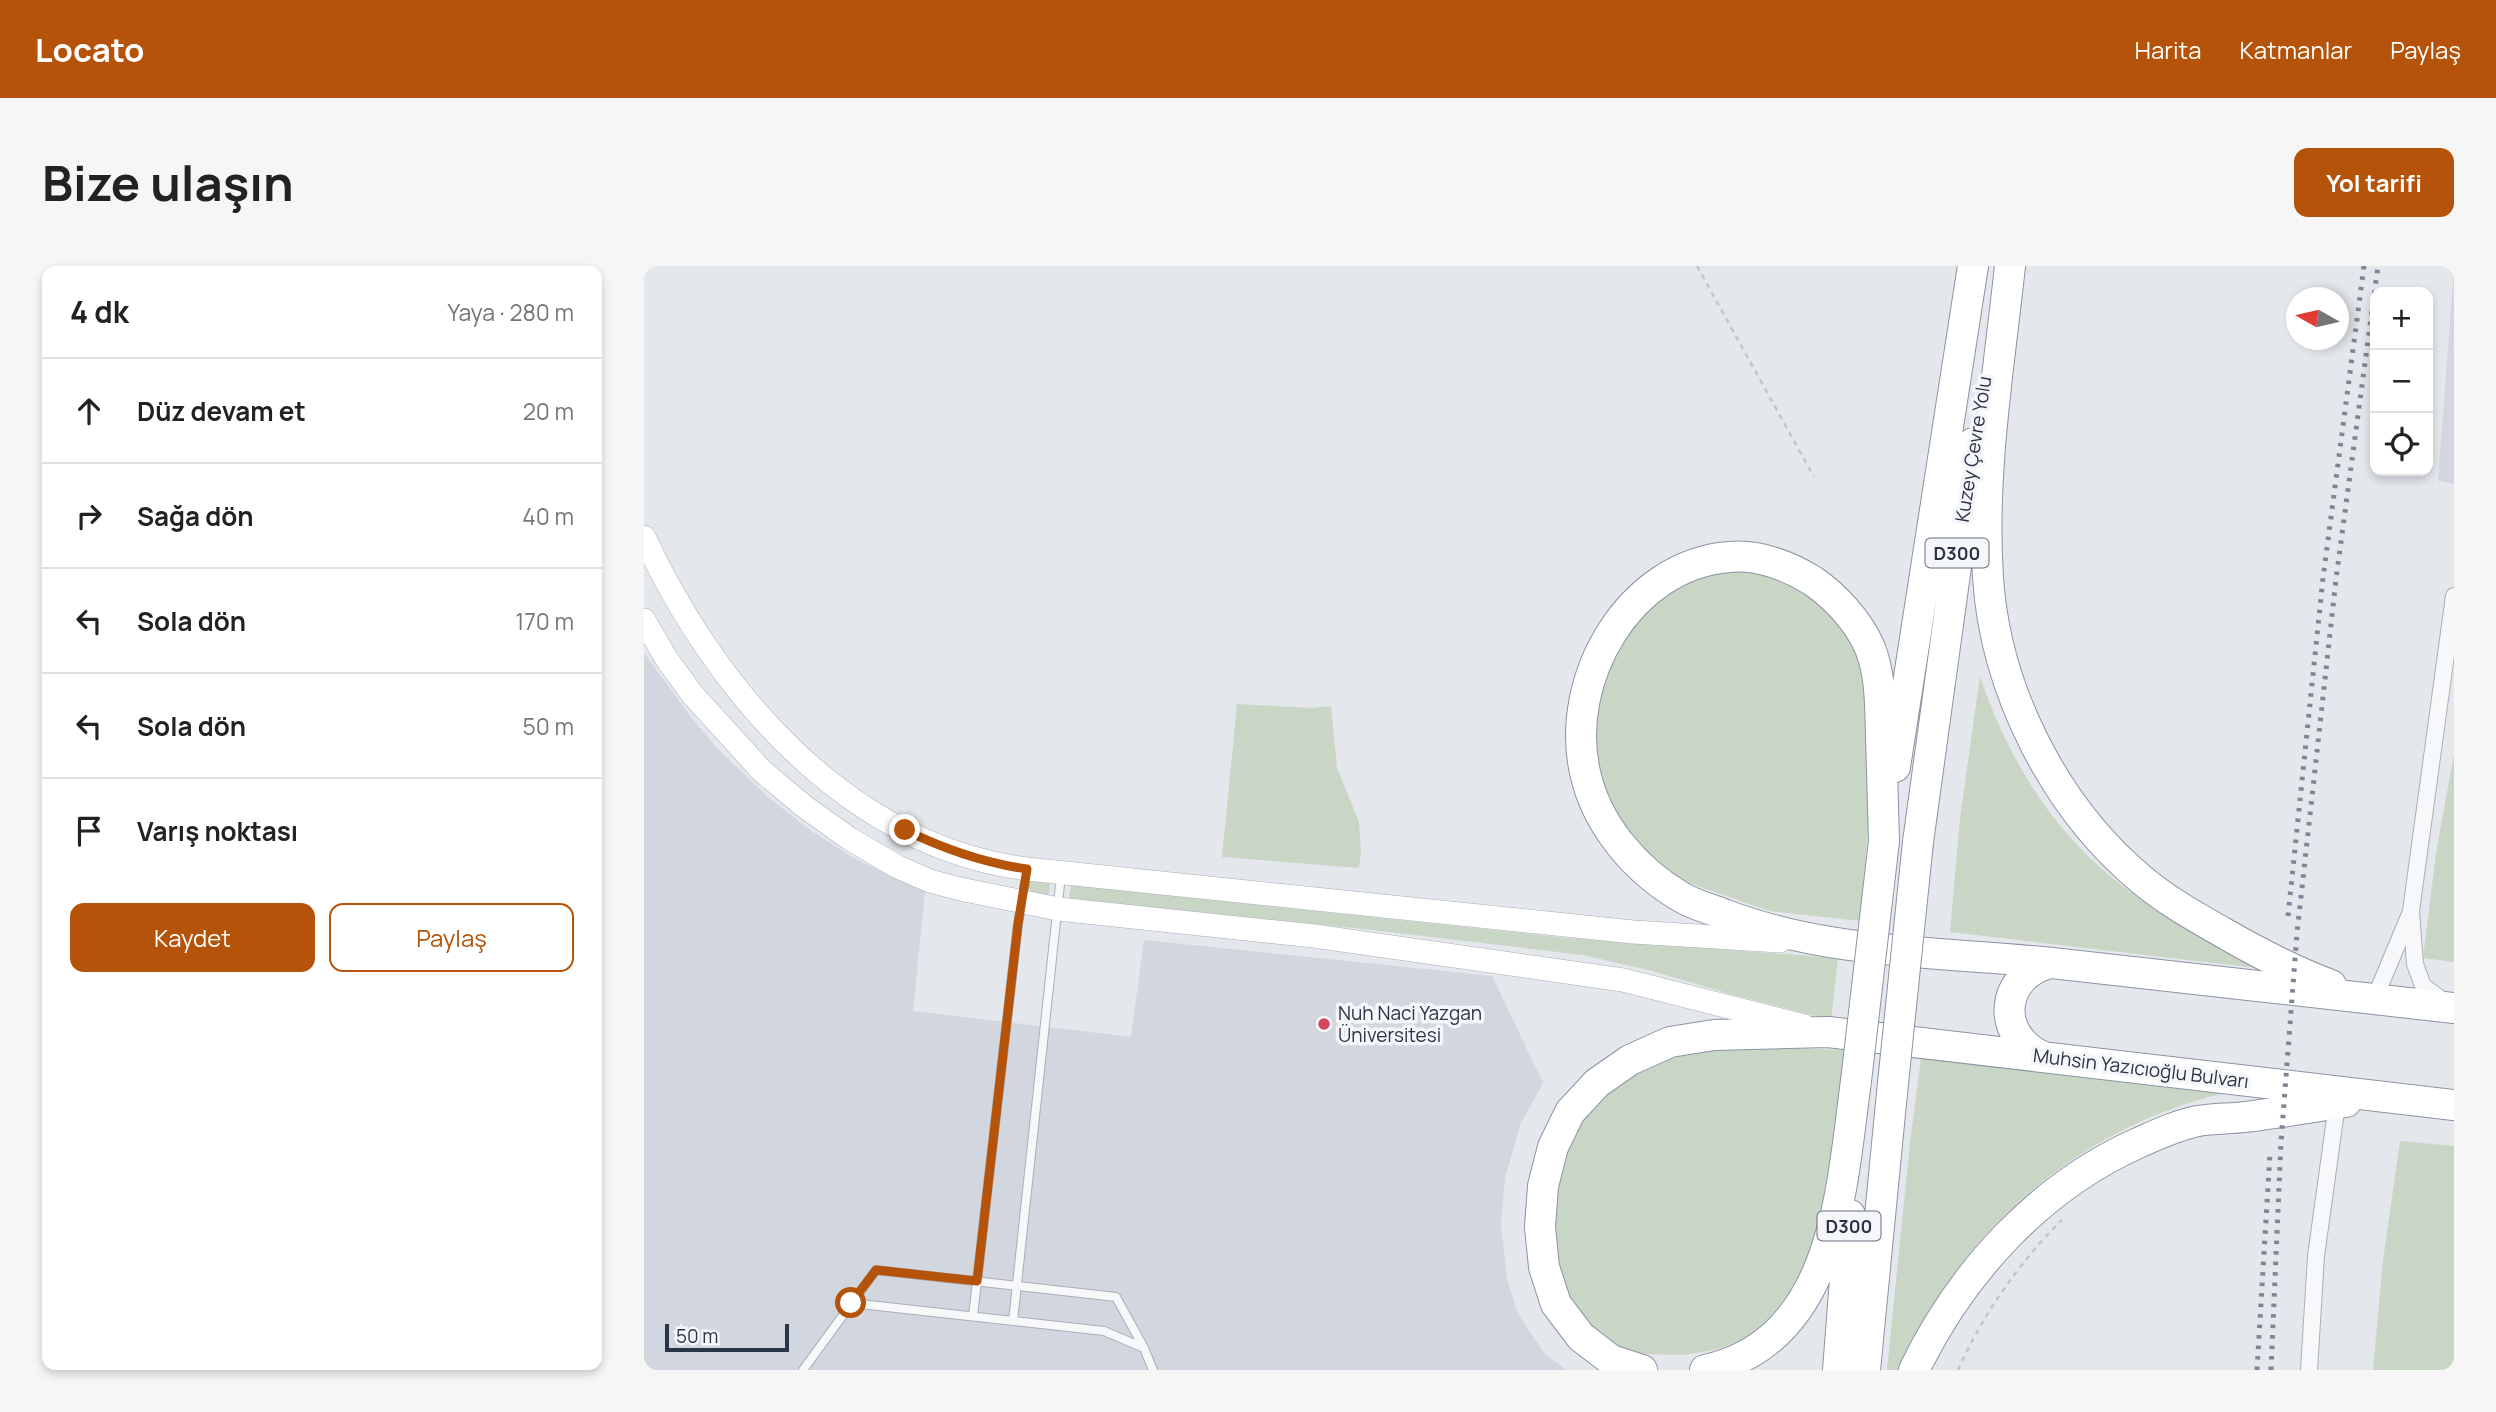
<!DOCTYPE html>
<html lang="tr">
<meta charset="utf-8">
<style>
body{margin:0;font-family:Manrope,sans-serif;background:#f6f6f6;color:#222}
.controls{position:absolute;right:21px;top:21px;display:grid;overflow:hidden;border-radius:14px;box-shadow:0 4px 10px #0003}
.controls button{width:63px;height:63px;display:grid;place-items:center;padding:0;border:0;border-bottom:2px solid #e0e0e0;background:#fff;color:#222;font:35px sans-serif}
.compass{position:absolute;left:1642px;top:21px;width:63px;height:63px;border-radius:50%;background:#fff;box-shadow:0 4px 10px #0003;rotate:278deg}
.scale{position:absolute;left:21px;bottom:18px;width:124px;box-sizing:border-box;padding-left:7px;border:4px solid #2b3445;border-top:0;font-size:19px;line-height:24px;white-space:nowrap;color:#2b3445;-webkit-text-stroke:5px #f4f6f9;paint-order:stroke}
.stop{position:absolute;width:21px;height:21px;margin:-16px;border:5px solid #b45309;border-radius:50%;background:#fff}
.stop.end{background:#b45309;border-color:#fff;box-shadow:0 2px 7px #0008}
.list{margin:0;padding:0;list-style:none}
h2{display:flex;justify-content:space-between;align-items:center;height:91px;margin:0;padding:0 28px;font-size:30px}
h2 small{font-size:23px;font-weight:400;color:#767676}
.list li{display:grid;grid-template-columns:46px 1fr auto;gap:21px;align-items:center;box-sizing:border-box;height:105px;padding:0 28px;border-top:2px solid #e0e0e0}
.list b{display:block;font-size:26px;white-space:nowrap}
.list em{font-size:23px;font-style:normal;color:#767676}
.actions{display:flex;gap:14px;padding:21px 28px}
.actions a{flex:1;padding:16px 0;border:2px solid #b45309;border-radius:14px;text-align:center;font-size:24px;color:#b45309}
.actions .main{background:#b45309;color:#fff}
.icon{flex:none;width:38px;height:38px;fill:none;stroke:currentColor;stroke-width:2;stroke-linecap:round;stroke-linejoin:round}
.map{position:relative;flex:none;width:1810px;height:1104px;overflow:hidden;border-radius:14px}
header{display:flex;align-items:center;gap:42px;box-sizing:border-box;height:98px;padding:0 35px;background:#b45309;color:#fff}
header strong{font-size:33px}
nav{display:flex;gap:38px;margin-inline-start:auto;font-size:24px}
.intro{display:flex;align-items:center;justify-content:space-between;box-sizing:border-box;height:168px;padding:0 42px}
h1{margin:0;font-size:49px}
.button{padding:18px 32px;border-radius:14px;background:#b45309;color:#fff;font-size:24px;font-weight:700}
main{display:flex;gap:42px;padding:0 42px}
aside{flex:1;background:#fff;border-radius:14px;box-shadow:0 4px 10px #0003}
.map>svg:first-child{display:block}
</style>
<header>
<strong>Locato</strong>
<nav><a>Harita</a><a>Katmanlar</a><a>Paylaş</a></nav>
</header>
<div class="intro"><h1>Bize ulaşın</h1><a class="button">Yol tarifi</a></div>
<main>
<aside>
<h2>4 dk<small>Yaya · 280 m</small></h2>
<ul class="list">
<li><svg class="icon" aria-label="ahead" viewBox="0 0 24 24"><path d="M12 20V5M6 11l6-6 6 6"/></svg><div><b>Düz devam et</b></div><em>20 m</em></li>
<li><svg class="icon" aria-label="right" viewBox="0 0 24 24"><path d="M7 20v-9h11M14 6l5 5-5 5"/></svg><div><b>Sağa dön</b></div><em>40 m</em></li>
<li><svg class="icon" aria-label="left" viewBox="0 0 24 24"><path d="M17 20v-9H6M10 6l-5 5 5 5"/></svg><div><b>Sola dön</b></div><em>170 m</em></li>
<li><svg class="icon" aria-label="left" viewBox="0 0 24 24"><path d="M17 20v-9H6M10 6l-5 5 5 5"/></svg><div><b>Sola dön</b></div><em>50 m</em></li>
<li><svg class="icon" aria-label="arrive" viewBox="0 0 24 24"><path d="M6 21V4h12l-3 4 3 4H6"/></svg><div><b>Varış noktası</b></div></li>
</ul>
<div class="actions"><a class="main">Kaydet</a><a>Paylaş</a></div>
</aside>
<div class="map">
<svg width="1810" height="1104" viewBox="0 0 1810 1104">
<rect width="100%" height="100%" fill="#e4e7ec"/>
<path fill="#d2d6de" d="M1810,3V218L1794,215Z
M0,387L47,451L71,480L125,532L166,564L213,594L281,625L269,745L487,771L500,674L848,710L899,817L876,859L861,912L857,958L863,1013L872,1042L881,1059L901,1088L922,1104H0Z"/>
<path fill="#c9d6c5" d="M1086,299L1167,322L1219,388L1230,501L1216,655L1125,645L1039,615L1025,608L989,575L950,505L952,418L1004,332Z
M1336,410C1366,501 1419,582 1500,635C1538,660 1581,680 1621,703L1306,666L1316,552Z
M593,438L669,442L687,440L693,502L715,556L717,587L715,602L578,591Z
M1810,488V696L1779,692L1792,587Z
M387,614L406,616L405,628L402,630L388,628L385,621Z
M427,619L923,672L1194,692L1187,754L1086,728L1008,705L939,689L720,663L425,633Z
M1058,779L1202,784L1177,972L1137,1045L1102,1072L1074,1083L1041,1089L1001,1088L973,1080L960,1073L926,1040L908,990L913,904L942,848L979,811Z
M1278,784L1595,824C1470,849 1362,925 1293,1033C1278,1055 1267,1080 1256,1104H1243L1266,877Z
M1756,875L1810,880V1104H1729L1739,994Z"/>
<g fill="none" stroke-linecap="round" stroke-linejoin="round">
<g stroke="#a9aeb7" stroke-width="10">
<path id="lane" d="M207,1037L460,1065L500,1082
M329,1050L374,658L383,606
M369,1055L417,609
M159,1104L232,1004L472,1031L500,1082L509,1104"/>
</g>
<g stroke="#a9aeb7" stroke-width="18">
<path id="street" d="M1730,734L1766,648
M1801,736L1779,720L1771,698L1767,645L1810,330
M1665,1104L1672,990L1693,838"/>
</g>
<g stroke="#a9aeb7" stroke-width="24">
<path id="secondary" d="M0,271C72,426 204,580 383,603L989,666L1136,675
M0,354L22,392L48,428L118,505L161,541L206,573L254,601L286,615L316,623L414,643L670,670L979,714L1160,760"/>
</g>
<g stroke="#8b94a3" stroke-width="32">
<path id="highway" d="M1366,0C1355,103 1337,207 1344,311C1351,424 1411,542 1498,614C1523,635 1550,650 1578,666C1613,686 1648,705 1687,719
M1251,501L1329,0
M1240,575C1239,540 1238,505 1237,470C1236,440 1237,410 1226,382C1215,356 1192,331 1169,315C1145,300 1114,288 1085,291C985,299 920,413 941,506C952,558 991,604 1037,631C1050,639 1067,643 1082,649C1185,688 1299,686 1408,697C1542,711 1676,728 1810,742
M1274,576L1329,177
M1400,791C1351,771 1355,709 1407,697
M998,1104L967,1094L937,1071L912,1038L900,1001L896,961L899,920L909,881L926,846L953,817L986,794L1026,776L1070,769L1184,766L1810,839
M1061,1104C1192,1075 1197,924 1212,815
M1194,1104L1206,949
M1221,1104L1248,827
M1270,1104C1317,1007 1394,922 1494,877C1512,869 1533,859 1554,855C1569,852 1586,853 1601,851C1635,847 1668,841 1702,836"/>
</g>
<path stroke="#c2c5cb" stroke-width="2.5" stroke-dasharray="5 5" stroke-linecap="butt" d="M1053,0L1170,211
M1314,1104C1338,1050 1375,996 1418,954"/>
<use href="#lane" stroke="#f7f8fa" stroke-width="8"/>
<use href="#street" stroke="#f7f8fa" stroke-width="16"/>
<use href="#secondary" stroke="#fff" stroke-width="23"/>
<use href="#highway" stroke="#fff" stroke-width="30"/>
<path stroke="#7d8696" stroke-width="5" stroke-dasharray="3.5 7" stroke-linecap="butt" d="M1644,650L1679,312L1720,0
M1613,1104L1626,887
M1627,1104L1637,876L1653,667L1692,313L1734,0"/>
<g stroke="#8b94a3" stroke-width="32" stroke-linecap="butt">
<path id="highway-bridge" d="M1212,815L1240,575
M1248,827L1274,576"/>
</g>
<use href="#highway-bridge" stroke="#fff" stroke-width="30"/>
</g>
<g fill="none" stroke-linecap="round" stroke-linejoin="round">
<path stroke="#b45309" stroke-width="9" d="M207,1037L232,1004L333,1015L374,658L383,603C340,597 300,583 261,564"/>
</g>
<circle fill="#d1495b" stroke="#f4f6f9" stroke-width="2.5" cx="680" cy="758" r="7"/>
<g text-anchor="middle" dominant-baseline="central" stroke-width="7" stroke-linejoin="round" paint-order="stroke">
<g fill="#f4f6f9" stroke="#676e7b" stroke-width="2">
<rect x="1281.5" y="272.5" width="63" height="29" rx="5"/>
<rect x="1173.5" y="945.5" width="63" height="29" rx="5"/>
</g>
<g font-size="18" font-weight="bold" fill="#2b3445">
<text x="1313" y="287">D300</text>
<text x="1205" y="960">D300</text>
</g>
<g font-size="19" fill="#2b3445" stroke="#f4f6f9">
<text transform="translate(1329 183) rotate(-81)">Kuzey Çevre Yolu</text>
<text transform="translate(1497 802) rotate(7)">Muhsin Yazıcıoğlu Bulvarı</text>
</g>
<g font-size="19" fill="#2b3445" stroke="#f4f6f9" text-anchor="start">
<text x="694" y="747">Nuh Naci Yazgan<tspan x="694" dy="22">Üniversitesi</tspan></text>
</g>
</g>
</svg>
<div class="controls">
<button>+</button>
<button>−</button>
<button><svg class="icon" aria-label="locate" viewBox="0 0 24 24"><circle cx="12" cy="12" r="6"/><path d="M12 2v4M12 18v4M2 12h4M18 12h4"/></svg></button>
</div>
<svg class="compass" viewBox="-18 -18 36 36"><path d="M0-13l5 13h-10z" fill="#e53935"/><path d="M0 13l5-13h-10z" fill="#767676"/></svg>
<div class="scale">50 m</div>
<div class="stop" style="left:207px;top:1037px"></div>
<div class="stop end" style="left:261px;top:564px"></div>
</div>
</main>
